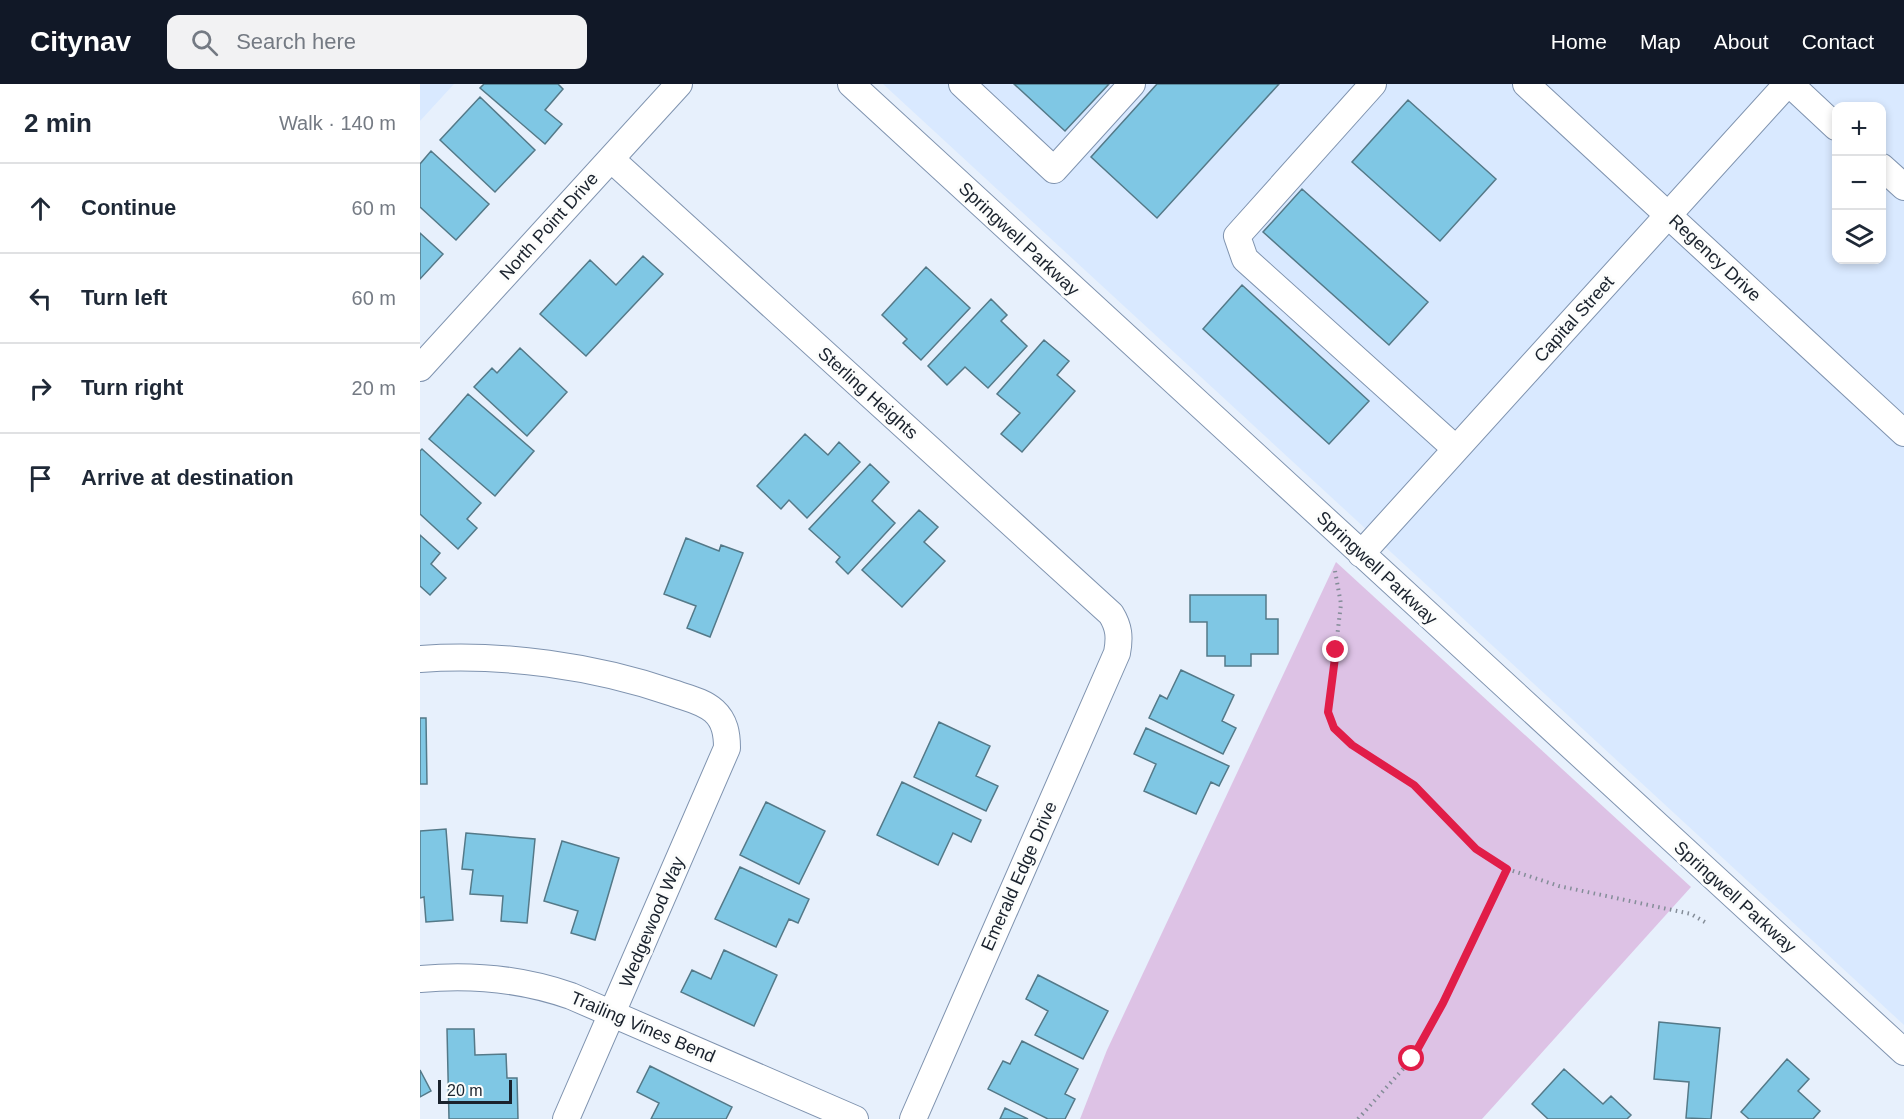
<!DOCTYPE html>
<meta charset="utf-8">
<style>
body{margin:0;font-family:Arial,sans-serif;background:#f2f2f3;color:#1f2937}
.controls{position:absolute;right:18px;top:18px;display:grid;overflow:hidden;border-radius:12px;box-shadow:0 3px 9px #0003}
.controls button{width:54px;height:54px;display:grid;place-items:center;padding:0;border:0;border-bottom:2px solid #e0e1e3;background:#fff;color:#1f2937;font:30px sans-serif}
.scale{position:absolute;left:18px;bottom:15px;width:74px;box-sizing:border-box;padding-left:6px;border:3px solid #1a222d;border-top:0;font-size:16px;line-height:21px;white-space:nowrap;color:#1a222d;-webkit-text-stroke:4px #fcfdfc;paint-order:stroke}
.stop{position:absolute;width:18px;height:18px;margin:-14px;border:4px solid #e11d48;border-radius:50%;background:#fff}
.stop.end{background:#e11d48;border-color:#fff;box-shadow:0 2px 6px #0008}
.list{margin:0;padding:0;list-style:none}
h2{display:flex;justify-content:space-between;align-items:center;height:78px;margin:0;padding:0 24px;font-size:26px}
h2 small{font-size:20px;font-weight:400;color:#747a83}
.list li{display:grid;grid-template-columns:39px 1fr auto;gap:18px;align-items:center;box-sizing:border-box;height:90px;padding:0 24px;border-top:2px solid #e0e1e3}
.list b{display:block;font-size:22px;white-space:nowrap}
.list em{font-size:20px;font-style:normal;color:#747a83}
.icon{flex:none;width:33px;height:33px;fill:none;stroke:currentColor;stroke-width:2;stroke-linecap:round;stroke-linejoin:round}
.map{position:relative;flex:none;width:1484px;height:1035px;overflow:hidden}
header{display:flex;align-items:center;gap:36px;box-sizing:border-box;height:84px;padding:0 30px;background:#111827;color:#fff}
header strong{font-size:28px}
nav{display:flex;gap:33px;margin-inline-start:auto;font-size:21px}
.search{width:420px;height:54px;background:#f2f2f3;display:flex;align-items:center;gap:15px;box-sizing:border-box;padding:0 21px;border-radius:12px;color:#747a83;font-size:22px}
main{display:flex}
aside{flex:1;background:#fff}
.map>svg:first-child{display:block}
</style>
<header>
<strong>Citynav</strong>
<div class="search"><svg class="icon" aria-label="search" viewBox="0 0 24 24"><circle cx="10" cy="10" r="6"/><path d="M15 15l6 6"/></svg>Search here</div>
<nav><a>Home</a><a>Map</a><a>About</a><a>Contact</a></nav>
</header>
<main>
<aside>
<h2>2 min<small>Walk · 140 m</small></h2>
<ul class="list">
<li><svg class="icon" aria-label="ahead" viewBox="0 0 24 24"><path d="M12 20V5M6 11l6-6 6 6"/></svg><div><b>Continue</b></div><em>60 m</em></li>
<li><svg class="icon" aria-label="left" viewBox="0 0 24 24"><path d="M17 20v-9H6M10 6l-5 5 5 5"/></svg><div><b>Turn left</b></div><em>60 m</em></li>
<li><svg class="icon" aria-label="right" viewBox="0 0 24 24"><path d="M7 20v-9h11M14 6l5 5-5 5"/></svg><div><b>Turn right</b></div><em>20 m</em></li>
<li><svg class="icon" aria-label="arrive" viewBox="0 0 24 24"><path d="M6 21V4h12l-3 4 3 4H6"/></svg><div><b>Arrive at destination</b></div></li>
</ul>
</aside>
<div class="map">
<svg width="1484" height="1035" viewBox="0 0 1484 1035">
<rect width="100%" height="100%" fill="#e7f0fc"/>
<path fill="#d9e9ff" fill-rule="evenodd" d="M0,0H34L0,37Z
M463,0H1484V941ZM1416,22H1462V176H1416Z"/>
<path fill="#ddc2e5" d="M916,478L1271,803L1062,1035H660L687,966Z"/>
<path fill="#7fc7e4" stroke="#547988" stroke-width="1.5" d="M64,0H138L143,5L125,26L142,40L125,60L60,4Z
M594,0H689L645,47Z
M737,0H859L737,134L671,73Z
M60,13L115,66L75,108L20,56Z
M988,16L1076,95L1020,157L932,78Z
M11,67L69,120L36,156L0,123V80Z
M882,105L1008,218L969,261L843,148Z
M0,149L23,170L0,195Z
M223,172L243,190L166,272L120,230L170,176L196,201Z
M506,183L550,224L501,276L483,259L487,255L462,231Z
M822,201L949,317L909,360L783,245Z
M571,215L587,231L581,237L607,262L568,304L545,283L527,301L508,282Z
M624,256L649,277L637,291L655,307L602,368L581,350L600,329L577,310Z
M100,264L147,308L107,352L54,303L72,284L77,289Z
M48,310L114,367L75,412L9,355Z
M385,350L408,371L419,358L440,378L387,434L369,416L361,425L337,402Z
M2,365L61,419L47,435L57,444L38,465L0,430V367Z
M450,380L469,398L452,417L475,439L428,490L416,478L420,473L389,445Z
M499,426L518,443L504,458L525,477L482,523L442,486Z
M0,451L20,469L11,480L26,494L10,511L0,502Z
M266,454L299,467L301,461L323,469L290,553L267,544L276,522L244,510Z
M770,511H846V535H858V570H831V582H805V572H787V538H770Z
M761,586L814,611L802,637L816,644L803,670L729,634L740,611L747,615Z
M0,634H6L7,700H0Z
M519,638L570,662L556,692L578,702L566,727L494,693Z
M726,644L809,682L799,702L791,698L776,730L724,707L736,680L714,670Z
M482,698L561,736L551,758L533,749L518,781L457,751Z
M346,718L405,747L379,800L320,771Z
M26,745L33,836L6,838L4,813L0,814V747Z
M46,749L115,755L107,839L81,837L83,812L50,810L53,786L42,785Z
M142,757L199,774L175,856L151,849L158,827L124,817Z
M320,783L389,815L378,839L369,835L356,863L295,835Z
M304,866L357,891L334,942L261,908L272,886L291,895Z
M618,891L688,927L663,975L615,951L628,927L606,915Z
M1239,938L1300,944L1291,1035L1266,1034L1269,998L1234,995Z
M27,945H54L55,971L86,970L87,994H97L98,1035H29Z
M602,957L658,985L645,1010L655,1015L645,1035H628L568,1005L583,977L590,980Z
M1367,975L1389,995L1378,1007L1400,1027L1393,1035H1329L1321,1028Z
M230,982L312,1023L306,1035H231L239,1019L217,1008Z
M1144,985L1183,1020L1191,1012L1211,1031L1207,1035H1128L1112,1020Z
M0,986L11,1007L0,1013Z
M585,1024L608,1035H580Z"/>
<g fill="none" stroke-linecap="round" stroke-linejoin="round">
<g stroke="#7f93af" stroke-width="28">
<path id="minor" d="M431,0L1484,968
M542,0L634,86L712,0
M953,0L817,152L825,175L1036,365
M1106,0L1484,349
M1370,0L1416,43
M191,75L691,530C699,543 700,553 697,569L493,1035
M1462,83L1484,103
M0,284L259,0
M941,470L1367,0
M0,575C82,569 175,582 253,609C267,614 283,617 294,627C305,637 307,650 307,664L146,1035
M0,895C52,890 102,895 151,912L435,1035"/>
</g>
<path stroke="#848d98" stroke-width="4" stroke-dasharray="1.5 4.5" stroke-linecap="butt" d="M915,487L921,520L908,628L914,644L932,661L994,701L1056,765L1087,785L1139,802L1271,830L1285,838
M938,1035L992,975L1023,919L1087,785"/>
<use href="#minor" stroke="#fff" stroke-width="26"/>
</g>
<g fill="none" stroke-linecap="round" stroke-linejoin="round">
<path stroke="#e11d48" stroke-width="8" d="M916,566L908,628L914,644L932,661L994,701L1056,765L1087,785L1023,919L992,975"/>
</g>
<g text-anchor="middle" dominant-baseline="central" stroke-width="6" stroke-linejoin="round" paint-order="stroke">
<g font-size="18" fill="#1a222d" stroke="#fcfdfc">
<text transform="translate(129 142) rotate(-48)">North Point Drive</text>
<text transform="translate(599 155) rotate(43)">Springwell Parkway</text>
<text transform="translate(1295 174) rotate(43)">Regency Drive</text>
<text transform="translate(1154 235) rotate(-48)">Capital Street</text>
<text transform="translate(448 309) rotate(42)">Sterling Heights</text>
<text transform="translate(957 484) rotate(43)">Springwell Parkway</text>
<text transform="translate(599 792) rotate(-66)">Emerald Edge Drive</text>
<text transform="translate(1315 813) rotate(42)">Springwell Parkway</text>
<text transform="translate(232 838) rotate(-67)">Wedgewood Way</text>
<text transform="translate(223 943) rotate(23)">Trailing Vines Bend</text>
</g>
</g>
</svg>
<div class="controls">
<button>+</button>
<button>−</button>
<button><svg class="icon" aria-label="layers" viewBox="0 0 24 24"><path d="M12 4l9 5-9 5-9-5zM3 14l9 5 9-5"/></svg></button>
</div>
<div class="scale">20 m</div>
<div class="stop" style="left:992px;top:975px"></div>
<div class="stop end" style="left:916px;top:566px"></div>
</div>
</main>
